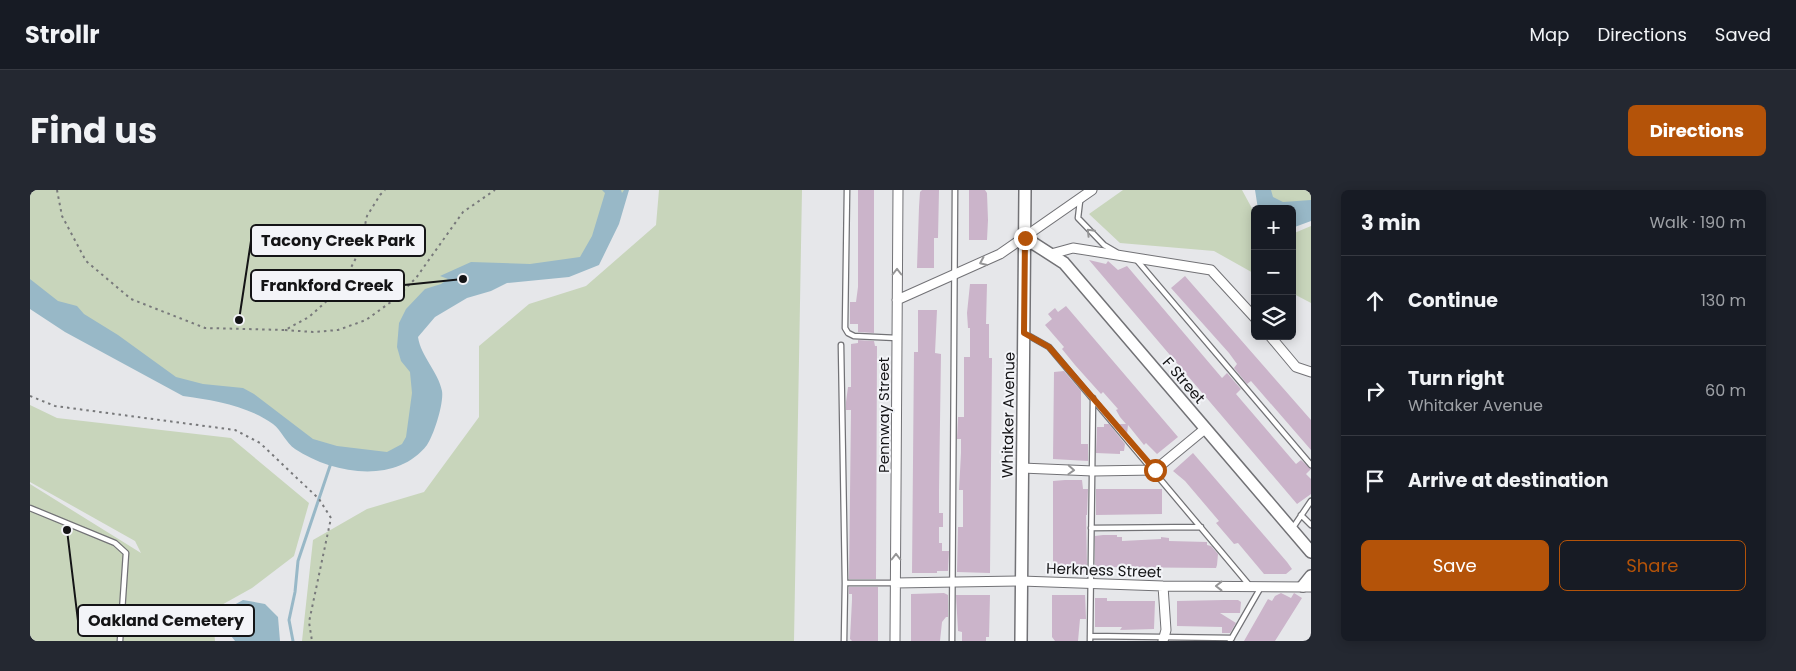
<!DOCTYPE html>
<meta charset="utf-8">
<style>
body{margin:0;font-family:Poppins,sans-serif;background:#242831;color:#f1f3f6}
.controls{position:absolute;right:15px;top:15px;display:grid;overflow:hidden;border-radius:8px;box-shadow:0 2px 12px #0003}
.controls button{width:45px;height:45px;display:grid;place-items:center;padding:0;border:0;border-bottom:1px solid #363941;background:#171b24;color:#f1f3f6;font:25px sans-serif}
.stop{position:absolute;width:15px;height:15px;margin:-11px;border:4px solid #b45309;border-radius:50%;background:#fff}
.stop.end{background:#b45309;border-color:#fff;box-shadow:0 1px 5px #0008}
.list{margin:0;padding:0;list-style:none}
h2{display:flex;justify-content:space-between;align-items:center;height:65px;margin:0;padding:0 20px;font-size:21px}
h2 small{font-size:16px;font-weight:400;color:#9ea1a6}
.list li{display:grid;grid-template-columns:32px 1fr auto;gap:15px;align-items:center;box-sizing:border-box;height:90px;padding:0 20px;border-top:1px solid #363941}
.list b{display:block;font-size:19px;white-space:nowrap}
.list p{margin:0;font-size:16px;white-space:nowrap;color:#9ea1a6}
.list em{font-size:16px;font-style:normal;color:#9ea1a6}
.actions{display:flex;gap:10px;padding:15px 20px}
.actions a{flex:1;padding:11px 0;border:1px solid #b45309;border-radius:8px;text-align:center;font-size:18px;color:#b45309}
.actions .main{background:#b45309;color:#fff}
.icon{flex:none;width:28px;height:28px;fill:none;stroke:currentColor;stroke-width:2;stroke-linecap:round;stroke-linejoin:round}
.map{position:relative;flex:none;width:1281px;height:451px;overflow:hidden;border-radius:8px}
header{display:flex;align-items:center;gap:30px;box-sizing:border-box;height:70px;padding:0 25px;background:#171b24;border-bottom:1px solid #363941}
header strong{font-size:24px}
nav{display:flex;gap:28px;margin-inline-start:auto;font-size:18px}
.intro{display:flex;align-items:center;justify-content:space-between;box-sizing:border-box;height:120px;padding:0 30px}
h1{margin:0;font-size:35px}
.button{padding:12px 22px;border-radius:8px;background:#b45309;color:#fff;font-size:18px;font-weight:700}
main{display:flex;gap:30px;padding:0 30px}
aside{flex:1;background:#171b24;border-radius:8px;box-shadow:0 2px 12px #0003}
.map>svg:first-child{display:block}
</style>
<header>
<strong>Strollr</strong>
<nav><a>Map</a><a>Directions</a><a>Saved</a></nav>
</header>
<div class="intro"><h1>Find us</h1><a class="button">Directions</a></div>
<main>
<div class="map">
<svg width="1281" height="451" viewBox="0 0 1281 451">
<rect width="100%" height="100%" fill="#e6e7ea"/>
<path fill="#c8d5bb" d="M0,0H595L564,72L452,91L372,149L401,230L374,266L321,276L230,220L155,203L0,111Z
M629,0H772L764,451H272L283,350L337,319L394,302L449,227V156L499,114L556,96L626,35Z
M1093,0H1212L1225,24V84L1184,61L1090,53L1059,24Z
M1233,0H1281V19H1246Z
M1281,36V113L1262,103V44Z
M0,215L27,228L201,248L279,313L264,366L222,398L188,417L184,438L185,451H0V294L111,363L105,351L0,292Z"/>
<path fill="#98b8c7" d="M572,0H591L592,3L594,0H599L589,34L569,75L539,87L477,93L461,101L437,108L405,127L388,147C391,167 408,181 412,201C414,213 404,245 397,255C366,295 303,284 265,259C256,253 252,241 243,234C218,216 183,210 153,206L35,142L0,119V89L28,111L47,116L54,124L88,145L146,187L173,194L213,198L224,204L283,249L307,256L357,262L372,254L376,247L382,203L380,182L371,171L367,157L369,133L376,119L395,99L411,94L418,89L410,86L441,72L500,74L550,67L562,46L575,3Z
M1225,0H1241L1243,7L1253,12L1281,10V31L1262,38V19H1228Z
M213,410L235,414L248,427L250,451H205L191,433L195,420Z"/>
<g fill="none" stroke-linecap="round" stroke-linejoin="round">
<path stroke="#98b8c7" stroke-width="3" d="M263,451L259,430L265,402L268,371L301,273"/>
</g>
<path fill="#cbb4ca" d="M828,0H844V143L828,142V134H820V112H826L828,97Z
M892,0H909L908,48H904V78H887L889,17L890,2Z
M939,0H955L957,3L958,30L957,50H939Z
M1059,70L1076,74L1078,71L1088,80L1097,76L1192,188L1197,183L1211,199L1206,204L1266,274L1271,270L1281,279L1276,284L1281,289V304L1267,314Z
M1155,86L1281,230V260L1221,191L1217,194L1204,178L1207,174L1199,163L1141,98Z
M940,94H957L956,134H959V168H962L960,383L927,382L928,337H933V300H929L931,263V249H927L928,227H934V167H940V138H938L937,123Z
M1036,116L1148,247L1127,264L1116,253L1114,255L1098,235L1097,244L1089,234H1096L1090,227L1086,220L1088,219L1073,202L1071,204L1045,175L1032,159L1034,157L1015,135L1022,129L1018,124L1025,118L1028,122Z
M888,120H907L905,163L911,164L909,300V323H913V337H909V353H912V361H919L918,381H907V383H882L884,162H888Z
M828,150L844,151L845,156H847L846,389H819L821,220H816V212L818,197H821V154L828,153Z
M1034,181L1051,201V254H1058V271L1023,269L1024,182Z
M1074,234H1079L1095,254L1094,261H1090V264L1066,263L1067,237H1074Z
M1163,263L1257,372L1262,379L1256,384H1234L1208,353L1204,354L1186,333L1189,331L1155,291L1143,281Z
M1035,290H1052L1053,299H1058L1057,325H1056L1057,377L1053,384L1026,385V382H1023V291Z
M1066,299H1132V324L1066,325Z
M1073,345H1087V347H1092V351L1131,349V347L1139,348V351L1177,352V355L1181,356L1188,364L1187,375L1186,378L1065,377V346Z
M819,397H848V451H822L820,449L822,410V404H819Z
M914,403L918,405V427H916L912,432L910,451H881V404Z
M1251,403L1261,408L1264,403L1272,408L1245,451H1214L1238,409L1242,411L1245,406Z
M926,405H960L959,447H956V451H932V442L928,441Z
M1022,405H1055L1056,429H1050L1048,451H1025L1022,447Z
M1065,408H1077V411H1125L1124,439L1090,440L1092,437H1065Z
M1194,410H1208L1211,412L1210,423H1190L1206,433L1200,443H1192V437L1147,436V411Z"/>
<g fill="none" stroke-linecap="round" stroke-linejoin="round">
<g stroke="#727276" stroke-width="7">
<path id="lane" d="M817,0L815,138L818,143L824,146L867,148
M1050,11L1048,28L1074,55L1086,62
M1105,68L1281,275
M994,143L1019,157L1220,396
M811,155L815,393L814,451
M0,318L85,353L96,363L90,451
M1271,325L1281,335
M1061,338L1171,337
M1262,339L1281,311
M815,393H865
M1060,446L1202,448
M922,451L925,0
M1060,451L1063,208
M1200,451L1231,397"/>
</g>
<g stroke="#727276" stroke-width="11">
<path id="street" d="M1021,64L1043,58L1181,80L1225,128
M867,110L970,64L1062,0
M1240,146L1266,177L1281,182
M992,278L1063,281L1125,280L1176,238
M865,393L991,391L1133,396L1281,397
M865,451L868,0
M1133,451L1136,440L1133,396"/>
</g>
<g stroke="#727276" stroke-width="14">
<path id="secondary" d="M995,48L1034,73L1281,362
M1273,396L1281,386
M991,451L995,0"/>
</g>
<path stroke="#78797b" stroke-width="2" stroke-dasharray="2.5 4" stroke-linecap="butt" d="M27,0L32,26L56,71L101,109L175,138L255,140L279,127L310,99L329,62L337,26L350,5L355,0
M255,140L283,142L308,140L336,130L365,109L386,88L433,22L465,0
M0,206L25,216L205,240L230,253L289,309L301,328L279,432L282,451"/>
<use href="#lane" stroke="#fff" stroke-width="4.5"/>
<use href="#street" stroke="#fff" stroke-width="9"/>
<use href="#secondary" stroke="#fff" stroke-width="11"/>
</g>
<defs><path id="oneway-chevron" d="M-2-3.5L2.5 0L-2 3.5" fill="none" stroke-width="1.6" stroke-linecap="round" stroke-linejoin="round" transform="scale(1.25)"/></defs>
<g stroke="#959596">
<use href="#oneway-chevron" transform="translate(1060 42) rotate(-134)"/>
<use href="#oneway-chevron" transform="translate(953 72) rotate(156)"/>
<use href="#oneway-chevron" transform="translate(867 82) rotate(-90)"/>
<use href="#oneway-chevron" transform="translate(1041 280) rotate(3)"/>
<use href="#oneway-chevron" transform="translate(866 367) rotate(-90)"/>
<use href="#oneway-chevron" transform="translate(1189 396) rotate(180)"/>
</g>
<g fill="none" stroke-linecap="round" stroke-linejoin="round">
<path stroke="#b45309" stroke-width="6" d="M995,48L994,143L1019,157L1125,280"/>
</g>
<g text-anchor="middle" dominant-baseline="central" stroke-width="4" stroke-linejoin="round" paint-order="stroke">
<g font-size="15" fill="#141416" stroke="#f3f4f8">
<text transform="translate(1154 190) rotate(49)">F Street</text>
<text transform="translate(853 225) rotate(-90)">Pennway Street</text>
<text transform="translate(978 225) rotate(-89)">Whitaker Avenue</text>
<text transform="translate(1074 380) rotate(2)">Herkness Street</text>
</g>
</g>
<path fill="none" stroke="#141416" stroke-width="2" d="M209 130L221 51M433 89L374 95M37 340L48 431"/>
<g fill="#141416" stroke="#f3f4f8" stroke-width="2">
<circle cx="209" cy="130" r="5"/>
<circle cx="433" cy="89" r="5"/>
<circle cx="37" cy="340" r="5"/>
</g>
<g fill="#f3f4f8" stroke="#141416" stroke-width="2">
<rect x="221" y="35" width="174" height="31" rx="5"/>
<rect x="221" y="80" width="153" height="31" rx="5"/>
<rect x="48" y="415" width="176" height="31" rx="5"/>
</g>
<g font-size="16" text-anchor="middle" font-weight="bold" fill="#141416">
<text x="308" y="56">Tacony Creek Park</text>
<text x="297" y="101">Frankford Creek</text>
<text x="136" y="436">Oakland Cemetery</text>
</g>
</svg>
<div class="controls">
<button>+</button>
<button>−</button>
<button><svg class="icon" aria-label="layers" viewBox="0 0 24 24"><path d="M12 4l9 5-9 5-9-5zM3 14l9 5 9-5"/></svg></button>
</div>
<div class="stop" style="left:1125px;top:280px"></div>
<div class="stop end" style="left:995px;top:48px"></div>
</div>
<aside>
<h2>3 min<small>Walk · 190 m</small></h2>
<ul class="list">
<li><svg class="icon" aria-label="ahead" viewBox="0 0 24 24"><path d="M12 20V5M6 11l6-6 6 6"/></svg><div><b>Continue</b></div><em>130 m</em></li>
<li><svg class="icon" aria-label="right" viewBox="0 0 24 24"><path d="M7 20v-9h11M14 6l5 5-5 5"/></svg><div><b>Turn right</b><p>Whitaker Avenue</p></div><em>60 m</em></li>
<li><svg class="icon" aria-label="arrive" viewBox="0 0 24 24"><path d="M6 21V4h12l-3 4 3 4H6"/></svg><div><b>Arrive at destination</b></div></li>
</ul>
<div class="actions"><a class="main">Save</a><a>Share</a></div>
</aside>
</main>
